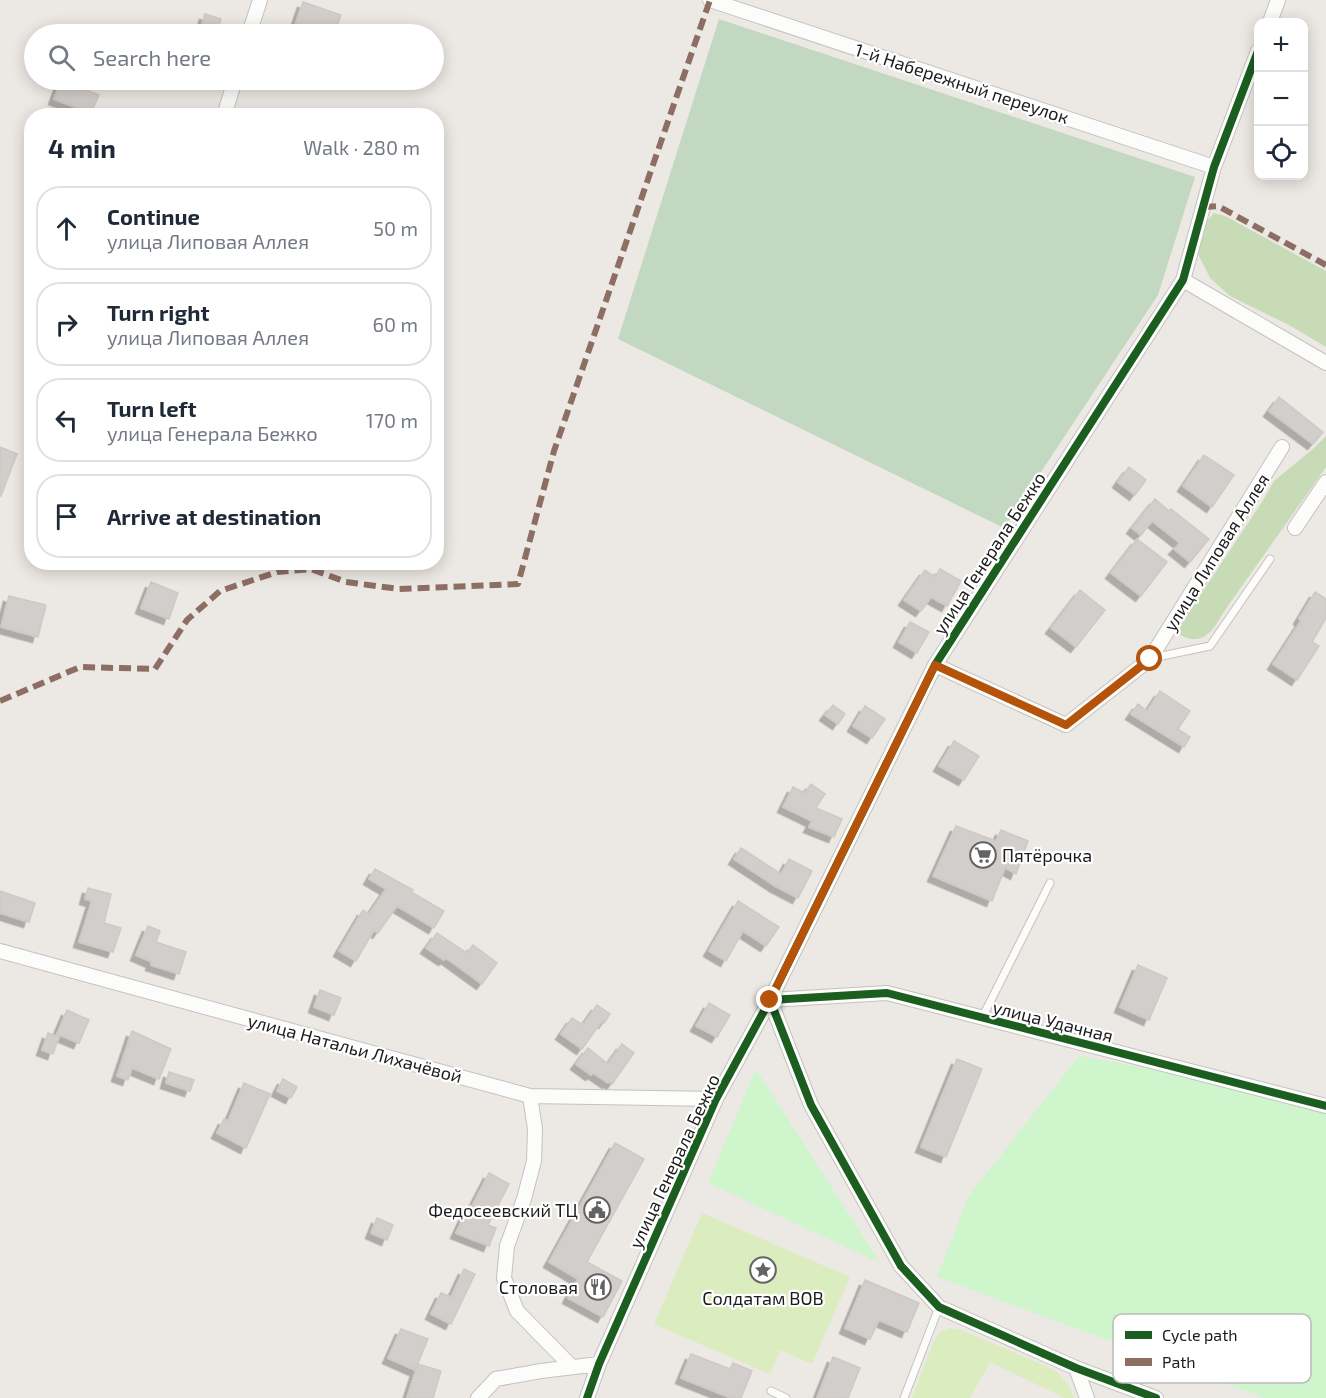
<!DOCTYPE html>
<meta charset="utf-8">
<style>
body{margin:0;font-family:"Exo 2",sans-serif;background:#f6f6f7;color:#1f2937}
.controls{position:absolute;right:18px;top:18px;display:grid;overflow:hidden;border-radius:12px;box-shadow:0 3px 15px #0003}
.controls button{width:54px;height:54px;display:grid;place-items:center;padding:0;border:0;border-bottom:2px solid #e0e1e3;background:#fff;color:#1f2937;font:30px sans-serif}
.stop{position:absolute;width:18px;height:18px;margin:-14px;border:4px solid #b45309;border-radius:50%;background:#fff}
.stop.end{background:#b45309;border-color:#fff;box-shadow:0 2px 6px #0008}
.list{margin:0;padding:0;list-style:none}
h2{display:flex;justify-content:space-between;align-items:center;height:78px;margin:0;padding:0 24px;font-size:26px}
h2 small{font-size:20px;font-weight:400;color:#747a83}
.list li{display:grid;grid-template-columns:39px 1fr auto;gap:18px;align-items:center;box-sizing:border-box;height:84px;margin:0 12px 12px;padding:0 12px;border:2px solid #e0e1e3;border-radius:24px}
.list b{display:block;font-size:22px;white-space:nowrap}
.list p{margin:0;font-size:20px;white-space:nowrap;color:#747a83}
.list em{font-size:20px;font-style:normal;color:#747a83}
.icon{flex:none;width:33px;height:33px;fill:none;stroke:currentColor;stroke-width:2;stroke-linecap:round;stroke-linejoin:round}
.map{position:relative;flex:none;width:1326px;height:1398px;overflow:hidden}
.search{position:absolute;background:#fff;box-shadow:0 3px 15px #0003;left:24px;top:24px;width:420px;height:66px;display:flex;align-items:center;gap:15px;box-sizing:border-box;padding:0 21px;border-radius:33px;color:#747a83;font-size:22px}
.panel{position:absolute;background:#fff;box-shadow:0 3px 15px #0003;left:24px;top:108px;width:420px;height:462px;border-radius:24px}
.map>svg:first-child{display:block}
</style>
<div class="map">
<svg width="1326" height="1398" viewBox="0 0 1326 1398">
<defs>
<filter id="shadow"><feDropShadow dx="-5.5" dy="5.5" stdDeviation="0" flood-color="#0004"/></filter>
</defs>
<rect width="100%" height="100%" fill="#ece8e4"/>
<path fill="#dbecbf" d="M702,1213L850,1277L812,1364L780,1350L770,1374L654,1324Z
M949,1328L961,1330L1055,1370L1068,1384L1074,1398H1065L990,1362L970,1398H912L933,1343L940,1332Z"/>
<path fill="#c7dcb6" d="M1214,213L1225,216L1326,271V347L1289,325L1230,296L1210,278L1198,254L1206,222Z
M1326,436V467L1223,613C1212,633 1201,648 1177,633L1185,618L1262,502L1274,481L1314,448Z"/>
<path fill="#c2d8c0" d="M719,19L1195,177L1158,295L1004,528L618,339Z"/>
<path fill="#cff5cc" d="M1079,1056L1326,1100V1398H1265L937,1277L968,1197Z
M756,1069L880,1263L708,1183Z"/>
<path fill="#d2cecb" stroke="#cfc9c5" stroke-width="1.5" filter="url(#shadow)" d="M303,2L341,15L334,34H292Z
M205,14L221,19L216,34H199Z
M61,80L99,95L91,113L54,99Z
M1279,397L1323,432L1313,444L1269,411Z
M0,447L17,454L1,496H0Z
M1204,455L1234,475L1212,507L1183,486Z
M1129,467L1146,480L1135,495L1118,482Z
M1155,499L1169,511L1171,509L1209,539L1190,562L1174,549L1180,543L1152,521L1141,535L1132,528Z
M1137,539L1167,562L1141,596L1111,573Z
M940,569L961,581L947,606L931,597L921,611L904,600L925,570L935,577Z
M151,582L178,593L169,619L141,608Z
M1080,590L1105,610L1076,647L1051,628Z
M1315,592L1326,599V618L1312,642L1319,646L1297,680L1273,664L1301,621L1299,619Z
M9,596L46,605L38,637L1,627Z
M910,622L929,632L917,653L899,642Z
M1160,691L1190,711L1178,729L1190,737L1184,747L1131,714L1138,704L1147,711Z
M833,705L845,714L838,724L825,715Z
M865,706L885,719L872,738L853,726Z
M954,741L979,756L964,780L939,766Z
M811,784L825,794L816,808L842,819L834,837L809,827L812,821L783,807L793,787L805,793Z
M956,826L996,841L1001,830L1028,841L1016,874L1005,868L992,901L933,876Z
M741,848L781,874L789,859L812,871L798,898L775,886L734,859Z
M375,869L413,890L411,892L444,911L434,928L397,906L378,933L374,930L356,961L339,951L363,910L369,914L386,889L369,879Z
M88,888L111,894L104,923L121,928L113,952L79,942L92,901L85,899Z
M0,891L35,903L29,922L0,913Z
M738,901L779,927L766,946L743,931L726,961L709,951Z
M148,926L160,931L156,942L186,952L179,974L151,965L152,962L136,955Z
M437,933L467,953L473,945L497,963L482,984L446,958L444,960L426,948Z
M1138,965L1167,978L1149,1020L1120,1007Z
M320,990L341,998L334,1015L314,1007Z
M709,1003L730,1015L717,1037L696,1026Z
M597,1005L610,1014L604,1023L602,1021L582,1049L561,1034L572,1018L583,1025Z
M67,1010L89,1020L79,1043L57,1034Z
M132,1031L171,1049L159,1079L132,1068L128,1080L117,1076Z
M48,1033L59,1037L53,1054L42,1050Z
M622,1044L634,1053L612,1084L609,1081L608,1083L593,1073L591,1075L576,1064L588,1048L608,1064Z
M957,1059L982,1069L946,1157L921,1147Z
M169,1072L194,1080L190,1091L166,1083Z
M283,1079L297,1087L291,1098L277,1091Z
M244,1083L270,1094L246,1148L217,1133L224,1119L228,1121Z
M615,1143L644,1159L587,1262L622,1281L603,1317L568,1298L578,1279L549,1262Z
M489,1173L509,1184L488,1225L496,1228L489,1246L456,1233L469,1205L472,1206Z
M377,1218L393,1225L387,1240L371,1233Z
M464,1269L475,1274L451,1324L431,1314L441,1293L451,1297Z
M865,1280L919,1303L907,1332L879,1320L870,1339L845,1328Z
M401,1329L428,1339L415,1370L388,1358Z
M691,1354L730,1369L733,1363L752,1371L741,1398H731L681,1378Z
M833,1357L860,1368L848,1398H817Z
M418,1364L441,1371L433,1398H407Z"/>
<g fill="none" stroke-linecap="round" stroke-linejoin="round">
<g stroke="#c4c2c0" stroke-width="9">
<path id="service" d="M1152,658L1210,646L1270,559
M982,1018L1050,883
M771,1391L786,1398
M904,1398L939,1307"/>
</g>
<g stroke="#c4c2c0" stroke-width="16">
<path id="minor" d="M710,0L1214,167
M1270,22L1278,0
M249,34L260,0
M224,116L235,80
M1183,280L1326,363
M1295,528L1326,482
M935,665L1066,725L1150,659L1282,447
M0,951L530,1096L716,1099
M530,1096L535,1129L534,1161L524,1199L507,1246L504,1278L517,1311L572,1367
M1076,1368L1087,1398
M478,1398L496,1379L541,1371L599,1364
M587,1398L599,1364L716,1099L770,1000L935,665L1183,280L1214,167L1258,51
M1156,1398L1076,1368L939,1307L901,1266L811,1105L770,1000L887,993L1326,1106"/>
</g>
<use href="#service" stroke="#fcfcfb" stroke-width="7"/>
<use href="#minor" stroke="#fcfcfb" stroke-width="14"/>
<path stroke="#8d6e63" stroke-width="6" stroke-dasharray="12 6" stroke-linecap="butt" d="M1204,207L1218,206L1326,265
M0,701L80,667L155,669L187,620L220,591L277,572L311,569L346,582L399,589L518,584L554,451L710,0"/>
<g stroke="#fff" stroke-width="11">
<path id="cycleway" d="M587,1398L599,1364L716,1099L770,1000L935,665L1183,280L1214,167L1258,51
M1156,1398L1076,1368L939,1307L901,1266L811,1105L770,1000L887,993L1326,1106"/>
</g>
<use href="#cycleway" stroke="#1b5e20" stroke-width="8"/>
</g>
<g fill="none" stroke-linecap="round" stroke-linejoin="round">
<path stroke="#b45309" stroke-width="8" d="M770,1000L935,665L1066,725L1150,659"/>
</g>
<defs>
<g id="supermarket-ring" transform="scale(1.35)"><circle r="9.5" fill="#fff" stroke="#656362" stroke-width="1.5"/><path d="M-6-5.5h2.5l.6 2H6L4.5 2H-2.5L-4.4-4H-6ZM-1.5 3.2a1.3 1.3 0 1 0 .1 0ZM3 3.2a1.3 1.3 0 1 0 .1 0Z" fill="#656362"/></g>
<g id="civic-ring" transform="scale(1.35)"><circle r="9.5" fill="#fff" stroke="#656362" stroke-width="1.5"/><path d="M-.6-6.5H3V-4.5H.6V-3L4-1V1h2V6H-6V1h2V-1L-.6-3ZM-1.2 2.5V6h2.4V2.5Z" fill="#656362"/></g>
<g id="sight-ring" transform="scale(1.35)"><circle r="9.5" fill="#fff" stroke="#656362" stroke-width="1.5"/><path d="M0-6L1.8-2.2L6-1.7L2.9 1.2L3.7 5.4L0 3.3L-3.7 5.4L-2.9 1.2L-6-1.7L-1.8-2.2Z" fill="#656362"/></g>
<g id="restaurant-ring" transform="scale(1.35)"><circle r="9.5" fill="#fff" stroke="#656362" stroke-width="1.5"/><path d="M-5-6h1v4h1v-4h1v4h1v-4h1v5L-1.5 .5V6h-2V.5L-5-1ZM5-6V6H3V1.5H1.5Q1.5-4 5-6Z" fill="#656362"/></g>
</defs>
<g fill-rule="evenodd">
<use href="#supermarket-ring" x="983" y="855"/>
<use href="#civic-ring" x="597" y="1210"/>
<use href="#sight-ring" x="763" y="1270"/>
<use href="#restaurant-ring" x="598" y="1287"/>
</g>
<g text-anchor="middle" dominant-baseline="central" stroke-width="4.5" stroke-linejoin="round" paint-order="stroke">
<g font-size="18" fill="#1c1c1c" stroke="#fff">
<text transform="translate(962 83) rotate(18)">1-й Набережный переулок</text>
<text transform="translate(1216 552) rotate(-58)">улица Липовая Аллея</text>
<text transform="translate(989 553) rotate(-57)">улица Генерала Бежко</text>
<text transform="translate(1053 1021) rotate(14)">улица Удачная</text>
<text transform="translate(355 1048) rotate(15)">улица Натальи Лихачёвой</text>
<text transform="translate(674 1161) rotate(-65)">улица Генерала Бежко</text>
</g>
<g font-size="18" fill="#1c1c1c" stroke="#fff" text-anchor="end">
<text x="1002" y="855" text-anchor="start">Пятёрочка</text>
<text x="578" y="1210">Федосеевский ТЦ</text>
<text x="578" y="1287">Столовая</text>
<text x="763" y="1298" text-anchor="middle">Солдатам ВОВ</text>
</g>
</g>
<rect x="1113" y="1314" width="198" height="69" rx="9" fill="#fff" stroke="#bbb" stroke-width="1.5"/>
<rect x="1125" y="1331" width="27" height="8" fill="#1b5e20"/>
<rect x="1125" y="1358" width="27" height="8" fill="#8d6e63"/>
<g font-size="16" fill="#1c1c1c">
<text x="1162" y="1341">Cycle path</text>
<text x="1162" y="1368">Path</text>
</g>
</svg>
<div class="controls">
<button>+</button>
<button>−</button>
<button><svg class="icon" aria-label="locate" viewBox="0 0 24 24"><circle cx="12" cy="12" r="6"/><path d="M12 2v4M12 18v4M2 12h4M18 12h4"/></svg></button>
</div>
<div class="stop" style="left:1150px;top:659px"></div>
<div class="stop end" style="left:770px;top:1000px"></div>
<div class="search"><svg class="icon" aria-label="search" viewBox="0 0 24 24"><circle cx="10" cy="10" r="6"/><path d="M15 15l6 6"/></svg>Search here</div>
<section class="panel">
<h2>4 min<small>Walk · 280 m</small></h2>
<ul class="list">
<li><svg class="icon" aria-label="ahead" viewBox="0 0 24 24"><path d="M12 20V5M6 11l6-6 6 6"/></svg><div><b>Continue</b><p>улица Липовая Аллея</p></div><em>50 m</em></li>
<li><svg class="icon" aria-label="right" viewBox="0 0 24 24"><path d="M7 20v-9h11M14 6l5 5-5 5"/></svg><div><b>Turn right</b><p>улица Липовая Аллея</p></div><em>60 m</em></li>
<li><svg class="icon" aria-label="left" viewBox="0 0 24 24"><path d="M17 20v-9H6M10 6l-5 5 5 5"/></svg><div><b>Turn left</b><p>улица Генерала Бежко</p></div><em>170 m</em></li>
<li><svg class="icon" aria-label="arrive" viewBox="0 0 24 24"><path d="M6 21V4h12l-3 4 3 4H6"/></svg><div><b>Arrive at destination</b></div></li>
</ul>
</section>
</div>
